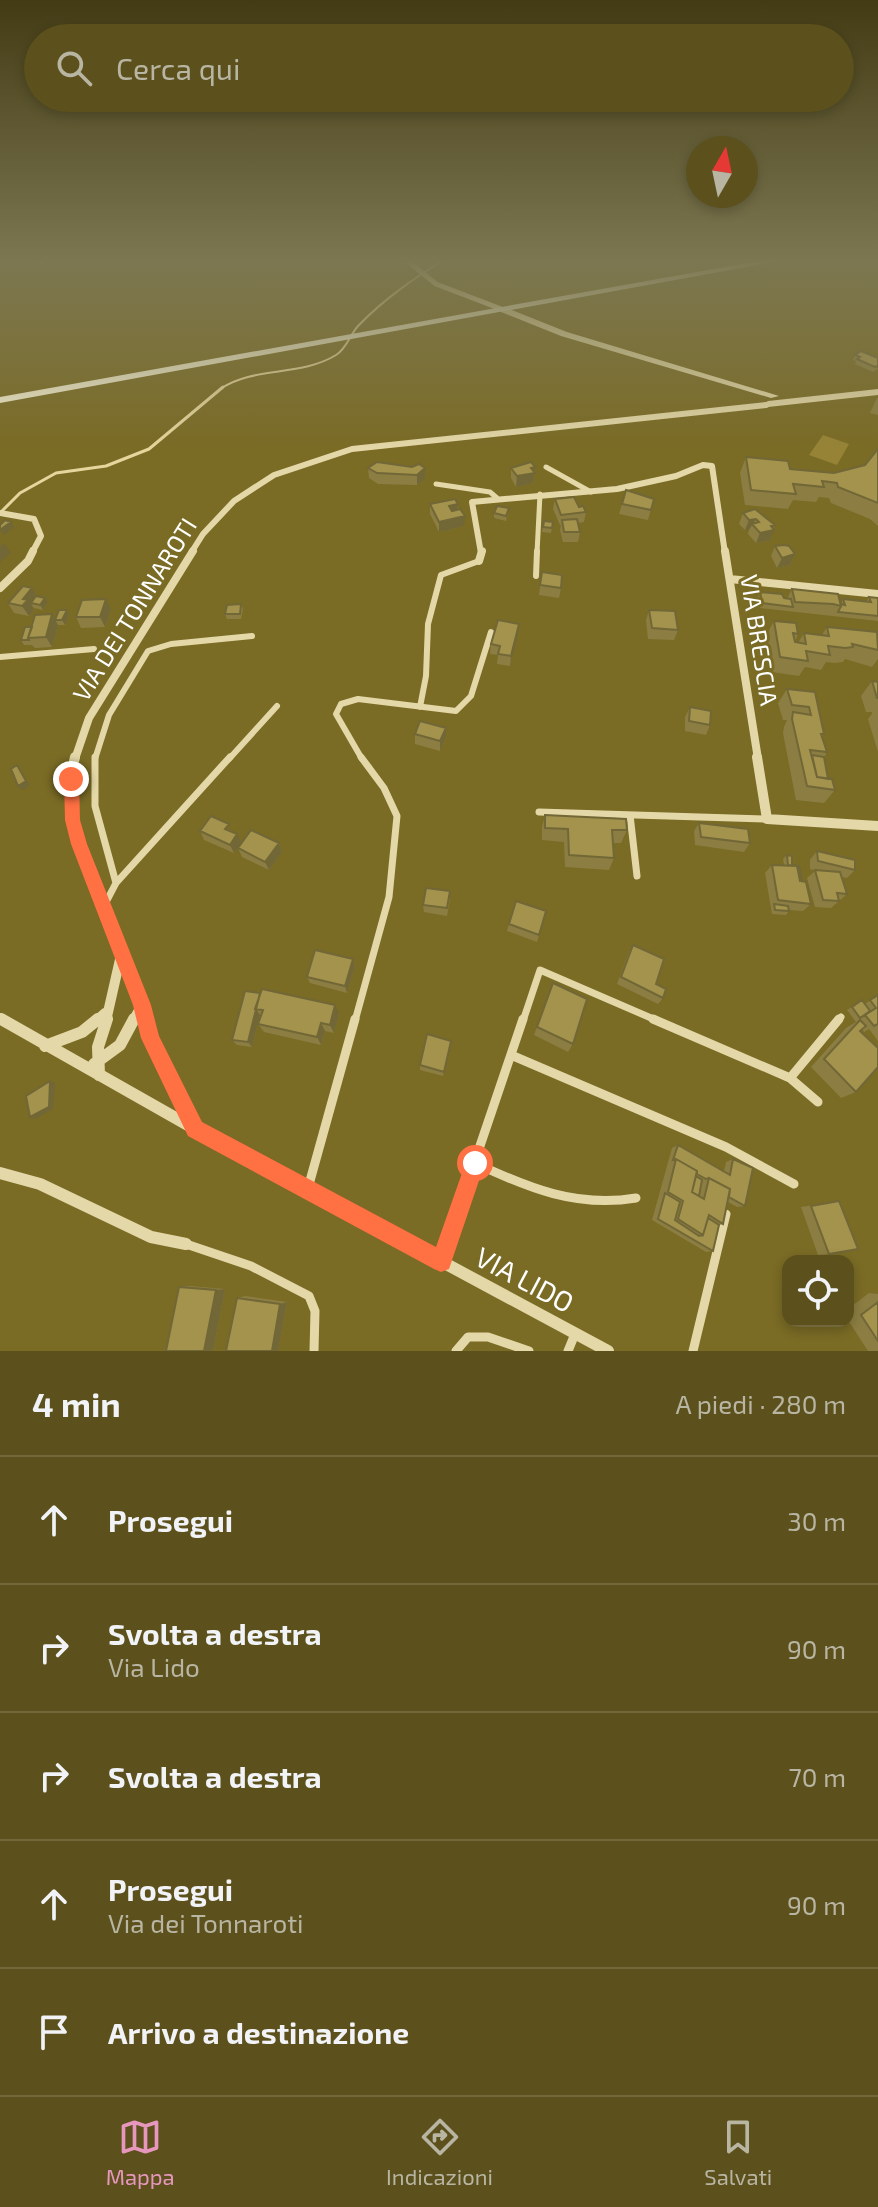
<!DOCTYPE html>
<html lang="it">
<meta charset="utf-8">
<style>
body{margin:0;font-family:"Exo 2",sans-serif;background:#655a29;color:#f1f3f6}
.controls{position:absolute;right:24px;bottom:24px;display:grid;overflow:hidden;border-radius:16px;box-shadow:0 4px 12px #0003}
.controls button{width:72px;height:72px;display:grid;place-items:center;padding:0;border:0;border-bottom:2px solid #71673b;background:#5c501c;color:#f1f3f6;font:40px sans-serif}
.compass{position:absolute;left:686px;top:136px;width:72px;height:72px;border-radius:50%;background:#5c501c;box-shadow:0 4px 12px #0003;rotate:9deg}
.stop{position:absolute;width:24px;height:24px;margin:-18px;border:6px solid #ff7043;border-radius:50%;background:#fff}
.stop.end{background:#ff7043;border-color:#fff;box-shadow:0 2px 8px #0008}
.list{margin:0;padding:0;list-style:none}
h2{display:flex;justify-content:space-between;align-items:center;height:104px;margin:0;padding:0 32px;font-size:34px}
h2 small{font-size:26px;font-weight:400;color:#b8b5a3}
.list li{display:grid;grid-template-columns:52px 1fr auto;gap:24px;align-items:center;box-sizing:border-box;height:128px;padding:0 32px;border-top:2px solid #71673b}
.list b{display:block;font-size:30px;white-space:nowrap}
.list p{margin:0;font-size:26px;white-space:nowrap;color:#b8b5a3}
.list em{font-size:26px;font-style:normal;color:#b8b5a3}
.icon{flex:none;width:44px;height:44px;fill:none;stroke:currentColor;stroke-width:2;stroke-linecap:round;stroke-linejoin:round}
.map{position:relative;flex:none;width:878px;height:1351px;overflow:hidden}
.search{position:absolute;background:#5c501c;box-shadow:0 4px 12px #0003;left:24px;right:24px;top:24px;height:88px;display:flex;align-items:center;gap:20px;box-sizing:border-box;padding:0 28px;border-radius:44px;color:#b8b5a3;font-size:30px}
.sheet{height:744px;background:#5c501c}
nav{display:flex;justify-content:space-around;align-items:center;box-sizing:border-box;height:112px;border-top:2px solid #71673b;background:#5c501c;font-size:22px;color:#b8b5a3}
nav a{display:grid;justify-items:center;gap:4px}
nav .on{color:#e797bd}
.map>svg:first-child{display:block}
</style>
<div class="map">
<svg width="878" height="1351" viewBox="0 0 878 1351">
<rect width="100%" height="100%" fill="#7a6b25"/>
<path fill="#968336" d="M823,435L849,444L837,465L809,455Z"/>
<g fill="none" stroke-linecap="round" stroke-linejoin="round">
<path stroke="#e5d69d" stroke-width="2" d="M220,389C254,366 300,377 336,355C346,349 350,335 358,326C384,299 413,279 445,259"/>
<path stroke="#e5d69d" stroke-width="3" d="M0,513L20,493L56,473L106,466L149,449L223,387"/>
<path stroke="#e4d8a8" stroke-width="4" d="M37,259L41,262"/>
<path stroke="#e4d8a8" stroke-width="5" d="M546,467L591,492
M436,484L490,492L497,498
M537,553L540,494"/>
<path stroke="#e4d8a8" stroke-width="6" d="M536,576L537,551
M0,657L94,649
M420,707L426,676L428,624L441,575L479,561
M95,759L109,715L148,651L171,644L252,636
M229,759L277,706
M362,759L336,714L341,704L358,699L456,711L471,696L491,632"/>
<path stroke="#e4d8a8" stroke-width="7" d="M95,757V806L116,883
M539,812L767,819
M630,815L637,876
M104,906L116,883L230,757
M355,1021L389,897L397,816L384,788L361,757
M523,1021L540,970L658,1021
M838,1021L841,1017"/>
<path stroke="#e4d8a8" stroke-width="9" d="M653,1019L790,1078L818,1102
M511,1055L726,1147L794,1184
M790,1078L839,1019
M475,1163C528,1188 577,1208 636,1198
M308,1188L355,1019
M186,1244L251,1266L309,1296L315,1311L314,1351
M441,1261L523,1019
M456,1351L468,1337H488L529,1351
M568,1351L575,1334
M693,1351L726,1214"/>
<path stroke="#e4d8a8" stroke-width="5" d="M405,259L436,284L504,310"/>
<path stroke="#e4d8a8" stroke-width="6" d="M0,513L34,519L41,536L32,553
M191,553L203,534L234,501L274,475L352,449L766,405
M481,553L472,502L617,489L676,476L703,465L712,466L725,553"/>
<path stroke="#e4d8a8" stroke-width="8" d="M725,551L758,759
M479,561L482,551
M730,579L878,594
M0,588L28,561L33,551
M75,759L89,718L193,551"/>
<path stroke="#e4d8a8" stroke-width="10" d="M75,757C54,843 126,939 146,1021
M757,757L767,819L878,826
M0,1018L5,1021
M96,1021L105,1013
M106,1021L121,955
M133,1021L142,1005"/>
<path stroke="#e4d8a8" stroke-width="12" d="M1,1019L195,1129L608,1351
M145,1019L150,1038L195,1129
M45,1046L82,1032L98,1019
M94,1064L120,1045L134,1019
M99,1075L98,1047L107,1019
M0,1173L40,1184L151,1237L186,1244"/>
<path fill="#e4d8a8" fill-rule="evenodd" d="M501,308H507L567,332L779,396L771,398L561,336L501,312Z
M878,389V395L768,407L763,404L768,401Z"/>
<path fill="#f4eed1" fill-rule="evenodd" d="M769,259H790L0,403V397Z"/>
</g>
<path fill="#8c7e42" d="M861,351L878,369L873,372L855,364L856,361L853,360L855,355Z
M877,398H878V415L870,413Z
M878,449V526L870,519L831,503L829,498L819,497L816,502L793,500L788,509L745,505L740,473L746,457L790,469L834,473L865,465Z
M535,467L533,483L516,487L511,478V468Z
M368,468H425V479L417,485L378,484L369,478Z
M555,499L579,507L586,512L584,522L578,523L580,532L578,542H563L560,530L561,525H560L553,509Z
M654,499L648,520L619,514L622,504Z
M430,504H458V510L464,526L439,532L430,514Z
M509,508L506,521L494,518V513Z
M743,513L775,525L770,540L756,543L748,534L749,530H745L739,524Z
M544,521L553,522L551,533L542,532Z
M775,546L795,554L790,565L777,568L771,556Z
M542,572L561,588L559,598L539,595Z
M32,588L37,597L48,603L43,610L34,608L32,605L34,610L29,616L14,613L8,603Z
M792,589L841,604L843,599L866,602L869,597L878,598V621L760,608L757,597L760,592L787,599Z
M241,604L243,609L241,619H227L225,614Z
M67,610L69,615L65,625H58L52,647L35,648L32,645H24L21,640L32,627L55,619Z
M111,610L105,627L81,628L76,617Z
M649,610L678,630L674,640L648,639L646,620Z
M774,621L798,634L795,642L798,643L804,633L822,635L827,627L878,635V659L872,667L845,659L843,662L835,663L826,662L821,670L805,667L799,676L772,672L766,636Z
M519,624L510,666L497,664L498,655L490,654L491,644Z
M872,681L878,682V752L868,719L872,714V712H866L861,696Z
M787,689L815,692L824,734L822,737L827,752L824,757L828,779L835,790L824,803L796,800L783,733L784,727L787,720H783L778,703Z
M690,707L710,725L706,735L685,731V717Z
M446,728V737L440,751L415,744V734Z
M545,815L627,830L621,843H613L614,858L609,870L565,867L564,842L542,840V827Z
M699,823L750,843L744,852L695,845L694,831Z
M200,831L233,832L241,842L234,853L204,840Z
M279,843L282,852L269,870L242,857L238,848Z
M817,851L855,870L847,878L842,877L847,894L831,908L815,907L807,878L815,871L810,869V860Z
M787,855L802,881L811,904L803,911L789,910V911L786,915L772,914L765,873L772,865H784L783,859Z
M450,899L447,916L424,912L423,905Z
M546,911L537,942L507,931L509,924Z
M633,945L663,998L658,1004L617,984L629,952Z
M353,959L355,966L347,993L310,983L307,977Z
M553,983L573,1044L568,1052L534,1035Z
M245,991L339,1014L334,1033L325,1031L321,1045L264,1032L258,1024L260,1015L252,1047L237,1045L232,1040Z
M878,995V1041L869,1029L864,1032L862,1029L861,1031L856,1092L841,1098L811,1067L846,1028L856,1022L847,1010L862,1000L865,1004Z
M451,1041L443,1076L420,1070V1065Z
M678,1145L724,1171L726,1162L733,1159L745,1206L737,1207L728,1202L723,1224L719,1225L713,1251L706,1252L652,1220L672,1148Z
M839,1201L829,1254L818,1255L801,1207Z
M190,1286L225,1289L213,1351H166L179,1287Z
M869,1293L878,1294V1351H868L848,1320V1309Z
M245,1296L287,1302L278,1351H226L237,1298Z"/>
<path fill="#726736" d="M535,467L533,483L516,487L517,476L531,468Z
M425,468V479L417,485V475Z
M458,504L457,514L449,516V506Z
M465,516L464,526L439,532V522Z
M756,519L749,530H745L749,520Z
M11,522L14,527L4,535L1,530Z
M775,525L772,530H774L770,540L756,543L760,533L771,526Z
M4,543L11,553L0,562V547Z
M795,554L790,565L777,568L782,558Z
M32,588L38,599L31,603L34,610L29,616L22,606L23,599Z
M45,598L48,603L43,610L40,605Z
M106,599L111,610L105,627L100,617Z
M67,610L69,615L65,625L62,620Z
M52,614L58,625L52,647L46,637Z
M519,624L518,634L510,666L511,656Z
M446,728V737L440,751V741Z
M17,765L30,785L22,790L18,786Z
M237,834L241,842L234,853L230,845Z
M279,843L282,852L269,870L265,862Z
M353,959L355,966L347,993L345,986Z
M335,1005L339,1014L334,1033L330,1025Z
M256,1009L260,1015L252,1047L248,1042Z
M321,1023L325,1031L321,1045L317,1037Z
M50,1081L55,1083L53,1109L35,1119L30,1117Z
M225,1289L213,1351H204L216,1290Z
M287,1302L278,1351H272L280,1304Z"/>
<path fill="#a3934d" stroke="#726736" stroke-width="2" d="M861,351L878,358V365L875,367L857,359L860,357L855,355Z
M878,449V503L838,487L837,483L822,481L824,487L793,484L796,494L751,490L746,457L788,461L790,469L834,473L865,465Z
M377,462L412,467L419,464L425,468L417,475L377,473L368,468Z
M531,462L535,467L531,468L535,473L517,476L511,468Z
M626,490L654,499L651,510L622,504Z
M574,497L579,507L583,506L586,512L561,515L555,499Z
M455,499L458,504L449,506L452,511L460,509L465,516L439,522L430,504Z
M497,506L509,508L506,516L494,513Z
M755,509L775,525L771,526L774,530L760,533L752,524L759,522L756,519L749,520L743,513Z
M577,519L580,532H564L562,520Z
M5,520L11,522L0,530V525Z
M544,521L553,522L552,528L543,527Z
M784,545L789,546L795,554L782,558L775,546Z
M542,572L562,575L561,588L540,585Z
M23,586L32,588L23,599L28,600L22,606L8,603Z
M792,589L838,594L841,606L833,604L795,602Z
M760,592L782,594L784,598L791,599L793,607L762,603Z
M36,596L45,598L40,605L31,603Z
M869,597L878,598V616L838,612L841,606V604L845,605L843,599L871,602Z
M106,599L100,617H76L82,600Z
M241,604L240,614H225L227,605Z
M59,610H67L62,620H55Z
M649,610L675,611L678,630L652,628Z
M52,614L46,637L28,638L35,615Z
M498,620L519,624L511,656L498,654L500,646L491,644Z
M774,621L796,623L798,634L793,633L795,642L806,644L804,633L829,636L827,627L877,632L878,650L852,644L853,647L845,648L828,646L830,655L806,651L808,661L780,657Z
M25,627H32L28,638L29,640H21Z
M872,681L878,682V698H877Z
M787,689L815,692L824,734H821L827,752L810,750L817,777L832,779L835,790L807,786L792,719L793,712L811,715L809,707L792,705Z
M690,707L711,711L710,725L689,721Z
M420,721L446,728L440,741L415,734Z
M812,755L824,757L828,779L817,777Z
M17,765L26,781L18,786L11,769Z
M545,815L626,819L627,830H612L614,858L569,855L568,829L545,828Z
M211,816L229,824L225,829L237,834L230,845L200,831Z
M699,823L748,829L750,843L701,837Z
M251,830L279,843L265,862L238,848Z
M817,851L855,860V870L818,861Z
M787,855L792,856V865L799,866L802,881H800L797,866L788,865Z
M772,865L797,866L800,881L806,882L811,904L778,900Z
M815,870L840,872L847,894L837,893L839,901L823,900Z
M426,888L450,891L447,908L423,905Z
M516,901L546,911L539,935L509,924Z
M774,904L788,906L789,911L775,910Z
M633,945L664,959L656,984L666,989L663,998L621,977Z
M315,950L353,959L345,986L307,977Z
M553,983L587,999L573,1044L537,1027Z
M262,989L335,1005L330,1025L321,1023L317,1037L258,1024L263,1010L255,1009Z
M245,991L260,993L248,1042L232,1040Z
M878,995V1024L874,1026L865,1015L876,1008L870,1000Z
M862,1000L870,1011L860,1018L852,1007Z
M860,1020L866,1026L860,1031L878,1048V1067L856,1092L824,1059Z
M427,1034L451,1041L444,1072L420,1065Z
M50,1081L49,1107L30,1117L26,1096Z
M678,1145L730,1175L733,1159L753,1168L745,1206L729,1197L730,1189L709,1178L706,1179L697,1174V1171L676,1159L673,1160Z
M676,1159L697,1171L692,1192L704,1199L709,1178L730,1189L723,1224L709,1215L703,1235L678,1219L683,1201L668,1192Z
M696,1176L702,1180L699,1196L692,1192Z
M665,1193L680,1202L675,1220L699,1236L703,1235L708,1218L719,1225L713,1251L658,1219Z
M839,1201L858,1249L829,1254L811,1206Z
M179,1287L216,1290L204,1351H166Z
M237,1298L280,1304L272,1351H226Z
M878,1302V1341L861,1315Z"/>
<linearGradient id="sky" x2="0" y2="1"><stop stop-color="#433b14"/><stop offset="0.58" stop-color="#7c7751"/><stop offset="1" stop-color="#7c7751" stop-opacity="0"/></linearGradient>
<rect width="878" height="449" fill="url(#sky)"/>
<path fill="#ff7043" d="M71,773L79,779L80,820L87,844L151,1005L159,1036L202,1122L436,1247L468,1156L475,1153L482,1156L485,1163L449,1269L441,1272L434,1269L188,1136L141,1038L133,1005L71,844L65,820L64,779Z"/>
<g text-anchor="middle" dominant-baseline="central" stroke-width="6" stroke-linejoin="round" paint-order="stroke">
<g font-size="24" fill="#fff" stroke="#7a6b25">
<text transform="translate(134 609) rotate(-58)">VIA DEI TONNAROTI</text>
<text transform="translate(760 640) rotate(81)">VIA BRESCIA</text>
</g>
<g font-size="28" fill="#fff" stroke="#7a6b25">
<text transform="translate(525 1279) rotate(28)">VIA LIDO</text>
</g>
</g>
</svg>
<div class="controls">
<button><svg class="icon" aria-label="locate" viewBox="0 0 24 24"><circle cx="12" cy="12" r="6"/><path d="M12 2v4M12 18v4M2 12h4M18 12h4"/></svg></button>
</div>
<svg class="compass" viewBox="-18 -18 36 36"><path d="M0-13l5 13h-10z" fill="#e53935"/><path d="M0 13l5-13h-10z" fill="#b8b5a3"/></svg>
<div class="stop" style="left:475px;top:1163px"></div>
<div class="stop end" style="left:71px;top:779px"></div>
<div class="search"><svg class="icon" aria-label="search" viewBox="0 0 24 24"><circle cx="10" cy="10" r="6"/><path d="M15 15l6 6"/></svg>Cerca qui</div>
</div>
<section class="sheet">
<h2>4 min<small>A piedi · 280 m</small></h2>
<ul class="list">
<li><svg class="icon" aria-label="ahead" viewBox="0 0 24 24"><path d="M12 20V5M6 11l6-6 6 6"/></svg><div><b>Prosegui</b></div><em>30 m</em></li>
<li><svg class="icon" aria-label="right" viewBox="0 0 24 24"><path d="M7 20v-9h11M14 6l5 5-5 5"/></svg><div><b>Svolta a destra</b><p>Via Lido</p></div><em>90 m</em></li>
<li><svg class="icon" aria-label="right" viewBox="0 0 24 24"><path d="M7 20v-9h11M14 6l5 5-5 5"/></svg><div><b>Svolta a destra</b></div><em>70 m</em></li>
<li><svg class="icon" aria-label="ahead" viewBox="0 0 24 24"><path d="M12 20V5M6 11l6-6 6 6"/></svg><div><b>Prosegui</b><p>Via dei Tonnaroti</p></div><em>90 m</em></li>
<li><svg class="icon" aria-label="arrive" viewBox="0 0 24 24"><path d="M6 21V4h12l-3 4 3 4H6"/></svg><div><b>Arrivo a destinazione</b></div></li>
</ul>
</section>
<nav>
<a class="on"><svg class="icon" aria-label="map" viewBox="0 0 24 24"><path d="M3 6l6-2 6 2 6-2v14l-6 2-6-2-6 2zM9 4v14M15 6v14"/></svg>Mappa</a>
<a><svg class="icon" aria-label="directions" viewBox="0 0 24 24"><path d="M12 3l9 9-9 9-9-9zM9 14v-3h6M13 9l2 2-2 2"/></svg>Indicazioni</a>
<a><svg class="icon" aria-label="saved" viewBox="0 0 24 24"><path d="M7 4h10v16l-5-4-5 4z"/></svg>Salvati</a>
</nav>
